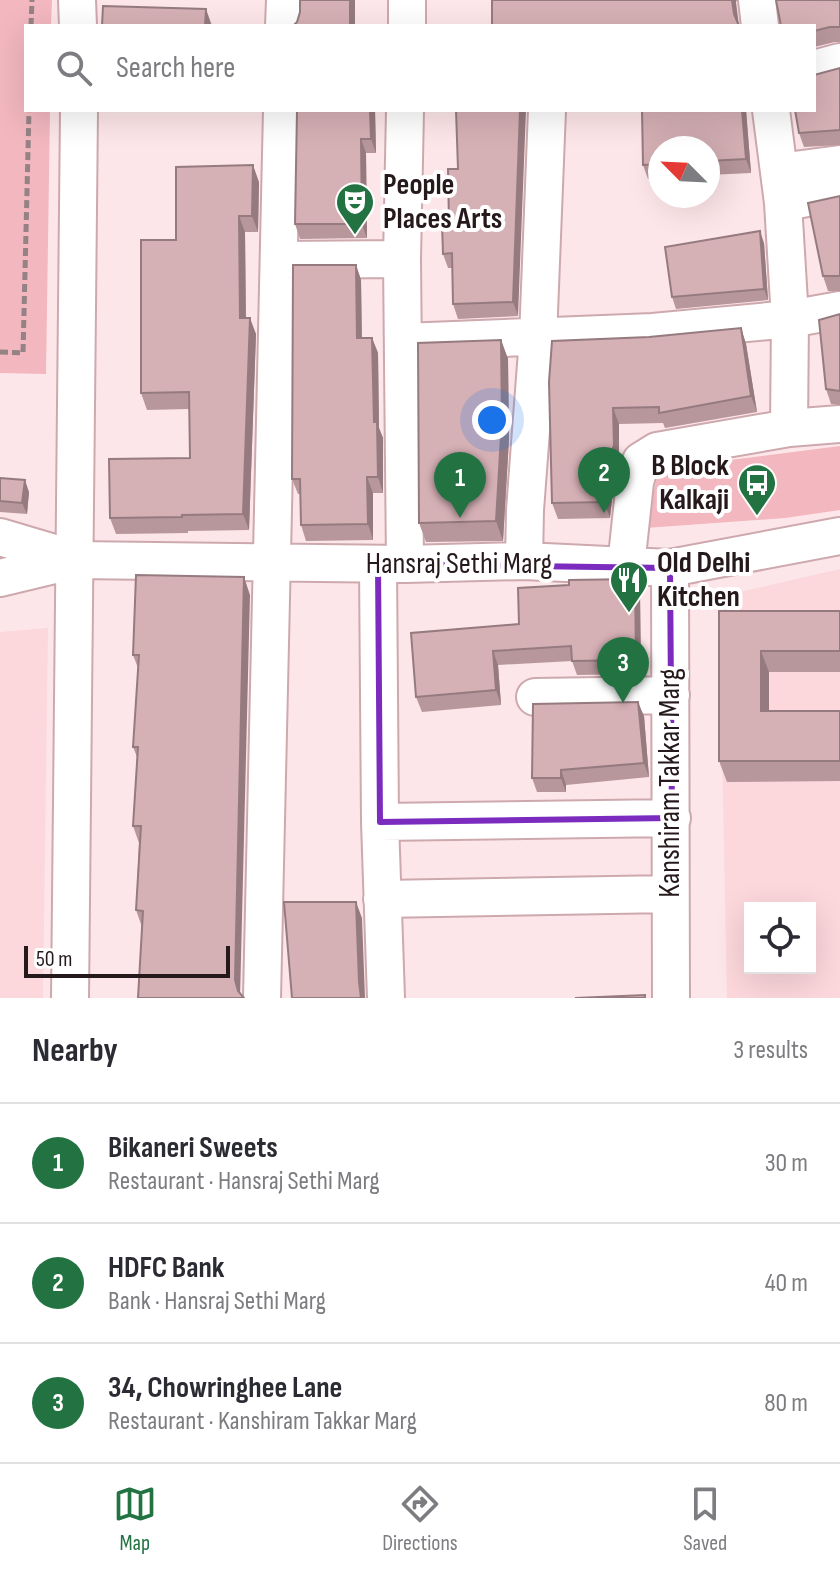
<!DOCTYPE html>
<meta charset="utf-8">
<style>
body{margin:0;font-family:"Sofia Sans Condensed",sans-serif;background:#f7f7f7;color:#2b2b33}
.controls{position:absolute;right:24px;bottom:24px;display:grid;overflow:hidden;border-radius:0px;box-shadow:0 8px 32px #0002}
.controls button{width:72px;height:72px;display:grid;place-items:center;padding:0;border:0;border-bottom:2px solid #e1e1e2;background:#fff;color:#2b2b33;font:40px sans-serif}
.compass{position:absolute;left:648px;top:136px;width:72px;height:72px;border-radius:50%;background:#fff;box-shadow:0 8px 32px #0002;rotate:294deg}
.scale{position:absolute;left:24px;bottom:20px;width:206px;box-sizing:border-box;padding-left:8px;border:4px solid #26191b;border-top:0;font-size:22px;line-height:28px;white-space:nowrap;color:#26191b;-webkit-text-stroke:6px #fff;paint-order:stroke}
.you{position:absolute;left:492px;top:420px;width:28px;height:28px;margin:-20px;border:6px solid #fff;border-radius:50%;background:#1a73e8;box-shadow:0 0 0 12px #1a73e833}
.badge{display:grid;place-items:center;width:52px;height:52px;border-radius:50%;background:#227242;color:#fff;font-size:26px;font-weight:700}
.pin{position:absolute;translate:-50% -66px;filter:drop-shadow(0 2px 4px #0008)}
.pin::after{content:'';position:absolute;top:42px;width:28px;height:24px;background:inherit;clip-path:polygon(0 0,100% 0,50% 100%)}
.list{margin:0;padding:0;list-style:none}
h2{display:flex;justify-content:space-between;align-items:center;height:104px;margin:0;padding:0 32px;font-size:34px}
h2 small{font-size:26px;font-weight:400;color:#7c7c81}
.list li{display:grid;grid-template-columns:52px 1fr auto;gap:24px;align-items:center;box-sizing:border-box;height:120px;padding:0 32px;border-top:2px solid #e1e1e2}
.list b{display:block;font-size:30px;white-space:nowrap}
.list p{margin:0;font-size:26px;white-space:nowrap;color:#7c7c81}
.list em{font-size:26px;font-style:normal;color:#7c7c81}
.icon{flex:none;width:44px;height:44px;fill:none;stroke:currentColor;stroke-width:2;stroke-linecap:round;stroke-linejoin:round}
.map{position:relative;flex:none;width:840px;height:998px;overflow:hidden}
.search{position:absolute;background:#fff;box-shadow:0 8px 32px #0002;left:24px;right:24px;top:24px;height:88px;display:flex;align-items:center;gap:20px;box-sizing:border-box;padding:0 28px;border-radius:0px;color:#7c7c81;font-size:30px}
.sheet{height:464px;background:#fff}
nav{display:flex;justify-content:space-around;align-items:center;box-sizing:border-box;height:112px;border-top:2px solid #e1e1e2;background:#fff;font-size:22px;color:#7c7c81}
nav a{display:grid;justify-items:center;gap:4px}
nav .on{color:#227242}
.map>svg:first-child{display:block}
</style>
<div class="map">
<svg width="840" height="998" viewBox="0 0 840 998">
<rect width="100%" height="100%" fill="#fde6e9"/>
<path fill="#fcd7dc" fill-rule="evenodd" d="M840,569V998H727L719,597ZM750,908H810V968H750Z
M48,628L43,998H0V632Z"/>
<path fill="#f2b7bf" d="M0,0H52L51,26H26V110H50L46,374L0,373Z
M840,446V510L785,518L645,528L659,469Z"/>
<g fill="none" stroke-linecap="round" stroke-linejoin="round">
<g stroke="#cda9ae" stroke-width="40">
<path id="minor" d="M77,0L78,26
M757,0L760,26
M284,26L285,0
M407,26V0
M814,69L840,62
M405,110L402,259L405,564
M771,110L783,203L790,319L789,428
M779,172L840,164
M783,203L840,191
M279,260L402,259
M403,342L653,332L790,319L840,310
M0,537L74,559
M524,561L525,510L538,338L547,110
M378,564L380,822L386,998
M626,566L635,482L641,461L657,451L789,428L840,424
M670,568L671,998
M0,578L75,560L405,564L524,561L670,568L840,536
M535,697L671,695
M380,822L672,818
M382,899L670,894
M70,998L79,110
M262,998L282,110"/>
</g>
<path stroke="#948284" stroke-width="5" stroke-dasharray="8 4" stroke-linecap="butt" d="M31,26L32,0
M0,352L23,353L29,110"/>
<use href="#minor" stroke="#fff" stroke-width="36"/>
</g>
<path fill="#b7979c" d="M840,0V42H835L814,47V26Z
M840,68V145L804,147L799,133Z
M375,110L376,153H366L367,238L300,239L295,224Z
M456,110L518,316L458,319L453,304L452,268H448L443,254L449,224L458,169Z
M642,110H746L751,173L708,175V148H660V178L648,179L643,165Z
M259,182L258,232H245L246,318L256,334L249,530L188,531V533L116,534L110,518L190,458L189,409L147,410L141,393Z
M840,196V291H828L823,276Z
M764,243L768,300L676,309L672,297Z
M356,265L361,280L362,338H372L378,353L379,428L383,438V493H373V540L306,541L301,525L300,494H298L292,479Z
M840,314V405L831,404L826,389Z
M741,328L746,344L757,412L665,428L663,423L619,424V461L614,480L610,518L558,519L552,503L649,337Z
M501,340L508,359L509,439L503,541L426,542L419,523Z
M0,478L29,492L27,514L0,512Z
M635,579L640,593L641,674L577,675L572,661L498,665L501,705L422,712L416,697L519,624L569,585Z
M250,595L142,927L136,910L139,843L133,826L137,757L133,747L138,668L133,655Z
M719,611H840V672H769V711H840V781L727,782L719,761Z
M644,716L649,777L566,785V792H537L532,778Z"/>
<path fill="#957b7f" d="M350,0H355V26H350Z
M732,0H737L736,2L739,26L734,14Z
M206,9L212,26H205Z
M370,110H375L376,153L371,139Z
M520,110H526L518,316L513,302Z
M742,110H746L751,173L746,159Z
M361,139L366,153L367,238L362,224Z
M253,165L259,182L258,232L252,216Z
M239,216L245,232L246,334L240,318Z
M760,231L764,243L768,300L764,289Z
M356,265L361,280L362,353L357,338Z
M250,318L256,334L249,530L243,514Z
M741,328L746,344L757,412L751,396Z
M372,338L378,353L379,428L383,438V493L378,477L374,422Z
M501,340L508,359L509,439L503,541L496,521Z
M613,408L619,424V461L614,480L610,518L604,502Z
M367,477L373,493V540L368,524Z
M25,480L29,492L27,514L22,503Z
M244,577L250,595L240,998L235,980Z
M635,579L640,593L641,674L636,660Z
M493,651L498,665L501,705L496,690Z
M761,651L769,672V732L761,711Z
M638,702L644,716L649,777L644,763Z
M561,770L566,785V792L561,778Z
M356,902L362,918L365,998H361L359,982Z"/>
<path fill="#d5b0b5" stroke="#957b7f" stroke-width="2" d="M300,0H350V26H293L297,22L300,12Z
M492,0H732L734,14L739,26H492Z
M776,0H840V27H830L814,31V26H781Z
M103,6L206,9L205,26H102Z
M840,68V130L799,133L795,110H814V75Z
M297,110H370L371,139H361L362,224H295Z
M456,110H520L513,302L453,304L452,253L443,254L442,224H449L448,169H458Z
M642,110H742L746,159L708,161V148H660V164L643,165Z
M253,165L252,216H239L240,318H250L243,514L182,515V517L110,518L109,459L190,458L189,392L141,393V240H176V167Z
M840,196V276H823L808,203Z
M760,231L764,289L672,297L665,247Z
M293,265H356L357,338H372L374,422H377L378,477H367L368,524L301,525L300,479H292Z
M840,314V391L826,389L819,320Z
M741,328L751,396L659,413V407L613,408L614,445L608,464L604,502L552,503L549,382L552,341L649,337Z
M501,340L502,419L496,521L419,523L418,343Z
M0,478L25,480L22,503L0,501Z
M136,575L244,577L235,980L238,991L244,998H138L143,911L136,910L141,826H133L138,747H133L139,655H133Z
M635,579L636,660L572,661L571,646L493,651L496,690L416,697L411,633L519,624L518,588L569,585V580Z
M719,611H840V651H761V711H840V761H719Z
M638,702L644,763L561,770V778H532L533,704Z
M284,902H356L359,982L361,998H292Z
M645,995V998H575Z"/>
<path fill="none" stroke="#7b2cbf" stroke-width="6" stroke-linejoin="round" d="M378,564L670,568L672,818L380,822Z"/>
<defs>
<g id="theatre-pin" transform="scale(2)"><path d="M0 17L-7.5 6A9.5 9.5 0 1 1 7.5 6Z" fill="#227242" stroke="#fff"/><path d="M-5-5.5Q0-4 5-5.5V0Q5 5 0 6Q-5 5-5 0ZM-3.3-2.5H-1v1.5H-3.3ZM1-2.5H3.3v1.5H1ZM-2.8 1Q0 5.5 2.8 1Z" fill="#fff"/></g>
<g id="bus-pin" transform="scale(2)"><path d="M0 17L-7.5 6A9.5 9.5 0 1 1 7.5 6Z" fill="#227242" stroke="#fff"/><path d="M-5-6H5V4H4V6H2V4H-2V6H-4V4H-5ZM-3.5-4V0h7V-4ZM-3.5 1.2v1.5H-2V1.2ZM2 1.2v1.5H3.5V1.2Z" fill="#fff"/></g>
<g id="restaurant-pin" transform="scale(2)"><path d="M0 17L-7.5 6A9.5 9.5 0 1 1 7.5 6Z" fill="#227242" stroke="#fff"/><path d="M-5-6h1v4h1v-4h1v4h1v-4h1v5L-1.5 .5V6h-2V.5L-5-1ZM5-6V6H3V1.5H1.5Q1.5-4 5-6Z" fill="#fff"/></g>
</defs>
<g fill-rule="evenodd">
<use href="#theatre-pin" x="355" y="202"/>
<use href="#bus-pin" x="757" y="483"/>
<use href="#restaurant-pin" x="629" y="580"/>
</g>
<g text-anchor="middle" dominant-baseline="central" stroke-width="8" stroke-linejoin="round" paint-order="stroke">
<g font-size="30" font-weight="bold" fill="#26191b" stroke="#fff" text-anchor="start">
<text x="383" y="185">People<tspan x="383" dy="34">Places Arts</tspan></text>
<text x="729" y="466" text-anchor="end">B Block<tspan x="729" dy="34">Kalkaji</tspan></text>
<text x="657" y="563">Old Delhi<tspan x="657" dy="34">Kitchen</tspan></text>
</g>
<g font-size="30" fill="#26191b" stroke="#fff">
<text x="459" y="564">Hansraj Sethi Marg</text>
<text transform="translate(670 783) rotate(-90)">Kanshiram Takkar Marg</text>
</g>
</g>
</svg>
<div class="controls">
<button><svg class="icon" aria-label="locate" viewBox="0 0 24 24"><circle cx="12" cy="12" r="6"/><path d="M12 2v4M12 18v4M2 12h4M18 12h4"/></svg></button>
</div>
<svg class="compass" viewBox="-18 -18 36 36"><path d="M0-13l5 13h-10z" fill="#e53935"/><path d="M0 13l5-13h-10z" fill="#7c7c81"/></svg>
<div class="scale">50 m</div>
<div class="you"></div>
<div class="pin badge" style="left:460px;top:518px">1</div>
<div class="pin badge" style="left:604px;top:513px">2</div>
<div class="pin badge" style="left:623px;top:703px">3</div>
<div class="search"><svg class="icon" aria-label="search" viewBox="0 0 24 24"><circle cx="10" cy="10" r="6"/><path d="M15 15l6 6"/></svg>Search here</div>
</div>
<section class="sheet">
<h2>Nearby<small>3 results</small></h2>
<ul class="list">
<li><span class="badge">1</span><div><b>Bikaneri Sweets</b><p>Restaurant · Hansraj Sethi Marg</p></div><em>30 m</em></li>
<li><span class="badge">2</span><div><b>HDFC Bank</b><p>Bank · Hansraj Sethi Marg</p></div><em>40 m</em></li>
<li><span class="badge">3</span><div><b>34, Chowringhee Lane</b><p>Restaurant · Kanshiram Takkar Marg</p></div><em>80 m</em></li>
</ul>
</section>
<nav>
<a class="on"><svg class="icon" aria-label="map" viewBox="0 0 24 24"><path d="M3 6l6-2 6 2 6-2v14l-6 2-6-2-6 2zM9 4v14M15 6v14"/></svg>Map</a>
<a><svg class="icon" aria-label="directions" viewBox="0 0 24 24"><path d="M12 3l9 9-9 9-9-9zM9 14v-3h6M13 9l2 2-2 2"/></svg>Directions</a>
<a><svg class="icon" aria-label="saved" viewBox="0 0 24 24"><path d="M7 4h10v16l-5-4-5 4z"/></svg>Saved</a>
</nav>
